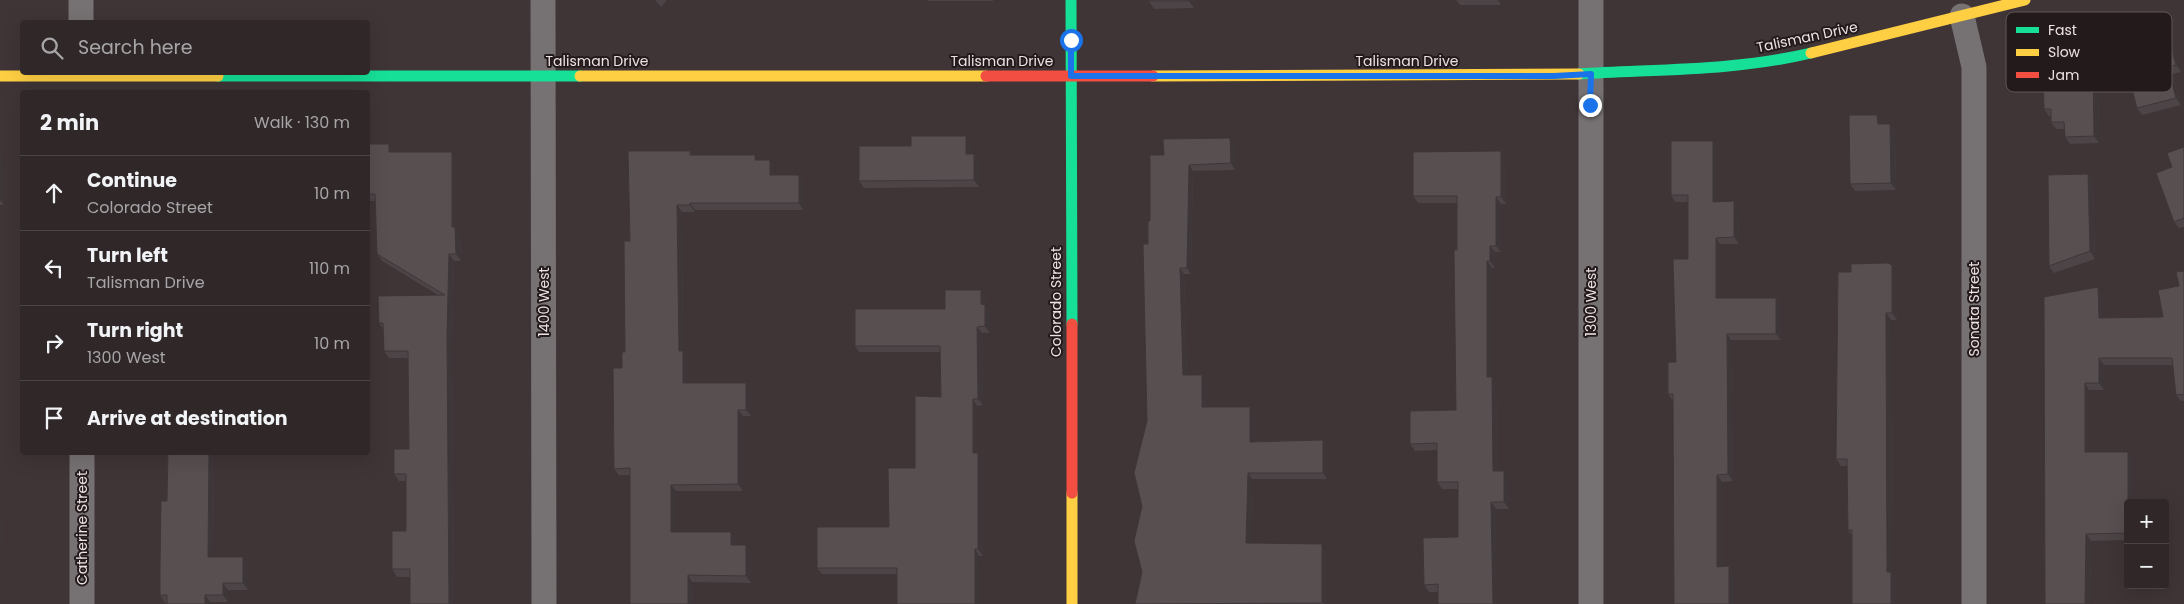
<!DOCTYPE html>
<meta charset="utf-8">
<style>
body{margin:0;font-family:Poppins,sans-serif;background:#372f30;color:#f1f3f6}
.controls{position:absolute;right:15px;bottom:15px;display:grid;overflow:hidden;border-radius:5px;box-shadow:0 5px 20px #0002}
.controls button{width:45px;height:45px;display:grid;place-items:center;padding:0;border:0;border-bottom:1px solid #4a4445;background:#2f2728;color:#f1f3f6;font:25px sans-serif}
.stop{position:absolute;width:15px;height:15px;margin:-11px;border:4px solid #1a73e8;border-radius:50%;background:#fff}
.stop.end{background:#1a73e8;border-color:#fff;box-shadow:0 1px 5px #0008}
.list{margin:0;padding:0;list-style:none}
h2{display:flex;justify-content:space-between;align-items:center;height:65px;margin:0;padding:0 20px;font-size:21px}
h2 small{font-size:16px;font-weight:400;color:#a7a5a8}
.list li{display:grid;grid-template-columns:32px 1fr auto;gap:15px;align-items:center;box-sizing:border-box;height:75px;padding:0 20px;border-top:1px solid #4a4445}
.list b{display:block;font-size:19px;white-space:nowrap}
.list p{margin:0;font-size:16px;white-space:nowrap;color:#a7a5a8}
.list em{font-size:16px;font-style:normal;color:#a7a5a8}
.icon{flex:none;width:28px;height:28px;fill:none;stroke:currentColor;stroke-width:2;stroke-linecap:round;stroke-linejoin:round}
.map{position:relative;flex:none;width:2184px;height:604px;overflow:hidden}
.search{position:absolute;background:#2f2728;box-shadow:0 5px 20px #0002;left:20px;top:20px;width:350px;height:55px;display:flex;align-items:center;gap:12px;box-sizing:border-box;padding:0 18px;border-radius:5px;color:#a7a5a8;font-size:19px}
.panel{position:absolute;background:#2f2728;box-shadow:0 5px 20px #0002;left:20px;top:90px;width:350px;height:365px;border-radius:5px}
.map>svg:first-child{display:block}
</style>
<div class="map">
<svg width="2184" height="604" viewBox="0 0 2184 604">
<rect width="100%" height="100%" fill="#3f3436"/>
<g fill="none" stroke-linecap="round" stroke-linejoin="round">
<path stroke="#767172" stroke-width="25" d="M81,0V22
M543,0L544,604
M1591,0V604
M1962,16L1974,67V604
M82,452V604"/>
<path stroke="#16e098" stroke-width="11" d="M1071,0L1072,324
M1579,74C1657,69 1735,71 1811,53
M218,76H580"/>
<path stroke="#ffcf43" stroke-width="11" d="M1811,53L2025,0
M0,76H218
M580,76H986
M1153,76L1579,74
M1072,493V604"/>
<path stroke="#f24e42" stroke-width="11" d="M986,76H1153
M1072,324V493"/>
</g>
<path fill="#4c4446" d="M655,0H667L661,7Z
M928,0H993V1H929Z
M1194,0V8L1154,9L1149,1Z
M1456,0H1501V5H1460Z
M2168,35L2173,43L2181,72L2173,74L2181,105L2142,115L2137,108Z
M2098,74L2099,143L2070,144L2065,137V129H2056L2051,122V116H2049L2044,109Z
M1882,122V124H1890L1895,131L1896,190L1855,191L1850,184Z
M1713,141L1717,148V202L1734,201L1738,208L1739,244H1720V298H1776L1781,304V340H1731L1733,481L1722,482V567L1729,566L1734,573V604H1674L1673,401L1668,394L1676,362L1688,259V202H1675L1671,195Z
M972,143V154H974L979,161V187L864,188L859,181L911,146Z
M368,144L394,152L457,159V230L460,234L461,261H454L452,342L454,604H410V577H397L392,569L406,531V481H399L394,474L409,449L408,358H389L384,351L383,329L379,323L438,295L382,261L377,254L376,201H368Z
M1235,144V170L1193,171L1191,274H1184L1187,375H1202L1207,381V407H1250L1255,413L1254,441L1323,440L1327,447V479H1252L1251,543L1326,551V604H1135L1142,572V506L1147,421L1148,244L1150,221L1164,155Z
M2184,147V227L2179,228L2174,222L2172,167Z
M690,151L692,155L759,160H770L774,166V175H799L803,182V210H695V212H682L683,351L688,358V383L751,389V416H743V491H676V532L736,539V545L751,552V583L692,582L693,604H630V475H619L614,469L622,368L625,352L630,241Z
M0,153L3,158L4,205H0Z
M1505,158L1506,204H1501V252H1495V268H1492V377L1497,384L1498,471L1509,478V509H1496L1438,592H1429L1424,585L1458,537V489H1442L1437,482V450L1415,451L1410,444L1456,410L1457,203H1418L1413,196Z
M2088,174L2093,182L2095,259L2054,273L2049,266Z
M2184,271V401H2181L2176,395L2173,365H2104V390H2089V452L2133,459V499H2148L2150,503H2128V540L2091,541L2090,604L2044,297L2103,294V318L2163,317L2179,286Z
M1897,272V320H1891L1892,573L1896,579L1852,536L1848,530L1847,466H1841L1836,459Z
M986,296V306L990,311V333H982L983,405L977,406V453L983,459V556H979L897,574H822L817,568L889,527L915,468L941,397L940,352H859L855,346L945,309Z
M168,452H235L214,453L213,557L248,564V590H228V602H210V604L165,603L160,595L167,501Z"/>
<path fill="#3e3739" d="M1189,0H1194V8L1189,1Z
M1498,0H1501V5Z
M2168,35L2173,43L2181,72L2176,65Z
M2093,67L2098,74L2099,143L2094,136Z
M2168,67L2173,74L2181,105L2176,98Z
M1877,115L1882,122L1883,131L1878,124Z
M1890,124L1895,131L1896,190L1891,183Z
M966,136L972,143V161L966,154Z
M1230,138L1235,144V170L1231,163Z
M1713,141L1717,148V208L1713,202Z
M389,144L394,151V159L389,152Z
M1501,151L1505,158L1506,204L1501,197Z
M452,152L457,159V230L460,234L461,261L456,254L452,227Z
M0,153L3,158L4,205L0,200Z
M974,154L979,161V187L974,180Z
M770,160L774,166V182L770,175Z
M1189,165L1193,171L1191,274L1187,268Z
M2088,174L2093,182L2095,259L2090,251Z
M799,175L803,182V210L799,203Z
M1496,197L1501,204V252L1496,246Z
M1734,201L1738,208L1739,244L1734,237Z
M690,203L695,210V212L690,205Z
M677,205L682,212L683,351L688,358V389L683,383L679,351Z
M1716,238L1720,244V304L1716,298Z
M1490,246L1495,252V268L1490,261Z
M449,254L454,261L452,342L454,604H449L447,335Z
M1487,261L1492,268V377L1497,384L1498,478L1493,471L1487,377Z
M1892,265L1897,272V320L1892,313Z
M1180,268L1184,274L1187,381L1183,375Z
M2098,287L2103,294V325L2099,318Z
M981,290L986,296V306L990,311V333L985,326L981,304Z
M1776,298L1781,304V340L1776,334Z
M1886,313L1891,320L1892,573L1896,579V604H1891L1887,572Z
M977,327L982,333L983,405L978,399Z
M1727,334L1731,340L1733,481L1728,474Z
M2099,358L2104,365V390L2099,383Z
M1202,375L1207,381V413L1202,407Z
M746,383L751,389V416L746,410Z
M2085,383L2089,390V459L2085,452Z
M973,399L977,406V459L973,453Z
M1250,407L1255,413L1254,448L1250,442Z
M738,410L743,416V491L738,484Z
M1323,440L1327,447V479L1323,473Z
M209,452L214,453L213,564L208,557Z
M2128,452L2133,459V503L2128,499Z
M978,453L983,459V556L978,549Z
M1504,471L1509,478V509L1504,502Z
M1248,473L1252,479L1251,549L1246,543Z
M1717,475L1722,482V573L1717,567Z
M671,485L676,491V539L671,532Z
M1491,502L1496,509L1497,604H1493Z
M0,515L2,519V551L0,548Z
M731,532L736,539V552L731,545Z
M2086,534L2091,541L2090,604H2085Z
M1322,544L1326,551V604L1322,603Z
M746,545L751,552V583L746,576Z
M975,549L979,556L980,604H975Z
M243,557L248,564V590L243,583Z
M1729,566L1734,573V604H1729Z
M688,575L692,582L693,604H688Z
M223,583L228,590V602L223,595Z
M205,595L210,602V604H205Z"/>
<path fill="#584f51" stroke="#3e3739" d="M1149,0H1189V1H1149Z
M2168,35L2176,65L2168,67L2176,98L2137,108L2121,48Z
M2043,67H2093L2094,136L2065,137L2064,122H2051V109H2044Z
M1849,115H1877L1878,124H1890L1891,183L1850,184Z
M911,136H966V154H974V180L859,181V146H911Z
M1230,138L1231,163L1189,165L1187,268H1180L1183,375H1202V407H1250V442L1323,440V473H1248L1246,543L1322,544V603L1135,604L1142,572L1134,541L1142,506L1134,473L1147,421L1143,244H1148V221H1150V155H1164L1163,139Z
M1671,141H1713V202L1734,201V237L1716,238V298H1776V334H1727L1728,474L1717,475V567L1729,566V604H1674L1673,394H1668V362H1676L1673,259H1688V195H1671Z
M368,144H389V152H452V227H455L456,254H449L447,335L449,604H410V569H392V531H406V474H394V449H409L408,351H384L383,323H379L378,296L445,295L377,254L375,194H368Z
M2184,147V218L2174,222L2156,173L2172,167L2167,153Z
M628,151H690V155H755V160H770V175H799V203H690V205H677L679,351H683V383H746V410H738V484L671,485V532H731V545H746V576L688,575V604H630V468L614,469L613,368H622V352H625L624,241H630Z
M1501,151V197H1496V246H1490V261H1487V377H1492L1493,471H1504V502H1491L1493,604H1438V584L1424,585L1423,538L1458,537V482H1437V443L1410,444V411L1456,410L1454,250H1457V196H1413V152Z
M2088,174L2090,251L2049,266L2048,175Z
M1888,263L1892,265V313H1886L1887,572H1891V604H1852V530H1848L1847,459H1836L1838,272H1851V264Z
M2184,271V394L2176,395L2172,358H2099V383H2085V452H2128V499H2148V503H2128V533L2086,534L2085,604H2045L2044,297L2098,287L2099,318L2163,317L2158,290L2179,286L2176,272Z
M945,290H981V304L985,305V326L977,327L978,399H973V453H978V549H975V604H897V568H817V527H889L888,468H915V396L941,397L940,346H855V309H945Z
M168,452H209L208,557H243V583H223V595H205V604H167V595H160V566L161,501H167Z"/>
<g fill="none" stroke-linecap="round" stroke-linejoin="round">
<path stroke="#1a73e8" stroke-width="6" d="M1071,40V76H1554L1591,74L1590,105"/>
</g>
<g text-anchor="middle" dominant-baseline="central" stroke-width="4" stroke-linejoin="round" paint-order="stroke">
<g font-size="14" fill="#eee1e3" stroke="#231a1c">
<text transform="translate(1807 37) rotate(-12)">Talisman Drive</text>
<text x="597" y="61">Talisman Drive</text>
<text x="1002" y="61">Talisman Drive</text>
<text x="1407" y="61">Talisman Drive</text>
<text transform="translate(544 302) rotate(-90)">1400 West</text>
<text transform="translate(1056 302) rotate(-90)">Colorado Street</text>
<text transform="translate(1591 302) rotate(-90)">1300 West</text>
<text transform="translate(1974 309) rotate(-90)">Sonata Street</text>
<text transform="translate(82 528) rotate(-90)">Catherine Street</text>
</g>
</g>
<rect x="2006" y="12" width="166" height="80" rx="8" fill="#231a1c" stroke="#605658" stroke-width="1"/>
<rect x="2016" y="27" width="23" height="6" fill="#16e098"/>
<rect x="2016" y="49" width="23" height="7" fill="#ffcf43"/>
<rect x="2016" y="72" width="23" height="6" fill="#f24e42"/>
<g font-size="14" fill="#eee1e3">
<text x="2048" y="35">Fast</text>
<text x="2048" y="57">Slow</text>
<text x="2048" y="80">Jam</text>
</g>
</svg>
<div class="controls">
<button>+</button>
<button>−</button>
</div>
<div class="stop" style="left:1071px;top:40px"></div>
<div class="stop end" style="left:1590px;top:105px"></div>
<div class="search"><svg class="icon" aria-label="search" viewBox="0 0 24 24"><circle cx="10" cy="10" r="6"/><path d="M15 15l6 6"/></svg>Search here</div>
<section class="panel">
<h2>2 min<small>Walk · 130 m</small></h2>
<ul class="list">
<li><svg class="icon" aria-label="ahead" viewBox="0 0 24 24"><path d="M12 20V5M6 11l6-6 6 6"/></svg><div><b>Continue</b><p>Colorado Street</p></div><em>10 m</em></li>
<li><svg class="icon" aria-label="left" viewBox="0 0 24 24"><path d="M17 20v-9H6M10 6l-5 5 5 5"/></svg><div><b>Turn left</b><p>Talisman Drive</p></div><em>110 m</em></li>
<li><svg class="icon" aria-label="right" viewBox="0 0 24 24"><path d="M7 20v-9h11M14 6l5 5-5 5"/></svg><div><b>Turn right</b><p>1300 West</p></div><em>10 m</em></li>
<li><svg class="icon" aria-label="arrive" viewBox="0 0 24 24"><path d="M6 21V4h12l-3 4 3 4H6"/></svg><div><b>Arrive at destination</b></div></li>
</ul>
</section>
</div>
